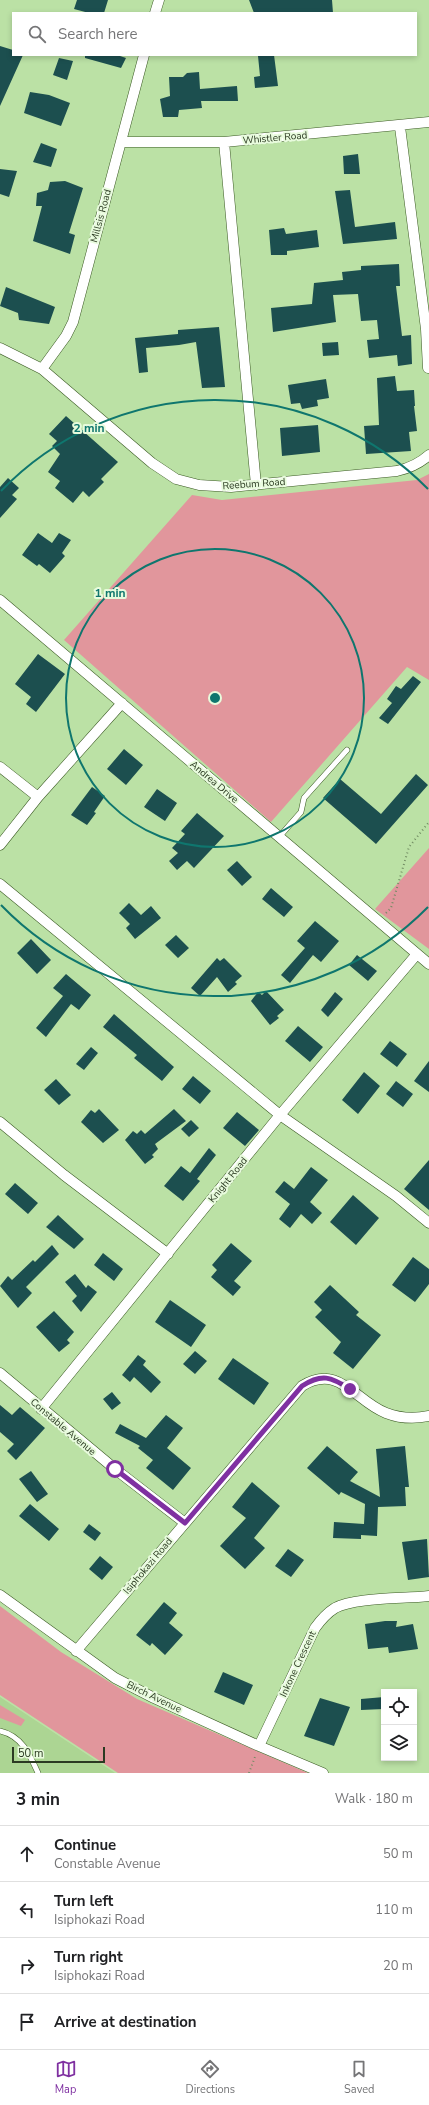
<!DOCTYPE html>
<meta charset="utf-8">
<style>
body{margin:0;font-family:"Nunito Sans",sans-serif;background:#f2f2f2;color:#202124}
.controls{position:absolute;right:12px;bottom:12px;display:grid;overflow:hidden;border-radius:0px;box-shadow:0 2px 6px #0003}
.controls button{width:36px;height:36px;display:grid;place-items:center;padding:0;border:0;border-bottom:1px solid #e0e0e0;background:#fff;color:#202124;font:20px sans-serif}
.scale{position:absolute;left:12px;bottom:10px;width:93px;box-sizing:border-box;padding-left:4px;border:2px solid #2b3a22;border-top:0;font-size:11px;line-height:14px;white-space:nowrap;color:#2b3a22;-webkit-text-stroke:3px #e8fbdd;paint-order:stroke}
.stop{position:absolute;width:12px;height:12px;margin:-9px;border:3px solid #7f30a1;border-radius:50%;background:#fff}
.stop.end{background:#7f30a1;border-color:#fff;box-shadow:0 1px 4px #0008}
.list{margin:0;padding:0;list-style:none}
h2{display:flex;justify-content:space-between;align-items:center;height:52px;margin:0;padding:0 16px;font-size:17px}
h2 small{font-size:13px;font-weight:400;color:#757577}
.list li{display:grid;grid-template-columns:26px 1fr auto;gap:12px;align-items:center;box-sizing:border-box;height:56px;padding:0 16px;border-top:1px solid #e0e0e0}
.list b{display:block;font-size:15px;white-space:nowrap}
.list p{margin:0;font-size:13px;white-space:nowrap;color:#757577}
.list em{font-size:13px;font-style:normal;color:#757577}
.icon{flex:none;width:22px;height:22px;fill:none;stroke:currentColor;stroke-width:2;stroke-linecap:round;stroke-linejoin:round}
.map{position:relative;flex:none;width:429px;height:1773px;overflow:hidden}
.search{position:absolute;background:#fff;box-shadow:0 2px 6px #0003;left:12px;right:12px;top:12px;height:44px;display:flex;align-items:center;gap:10px;box-sizing:border-box;padding:0 14px;border-radius:0px;color:#757577;font-size:15px}
.sheet{height:276px;background:#fff}
nav{display:flex;justify-content:space-around;align-items:center;box-sizing:border-box;height:56px;border-top:1px solid #e0e0e0;background:#fff;font-size:11px;color:#757577}
nav a{display:grid;justify-items:center;gap:2px}
nav .on{color:#7f30a1}
.map>svg:first-child{display:block}
</style>
<div class="map">
<svg width="429" height="1773" viewBox="0 0 429 1773">
<rect width="100%" height="100%" fill="#bbe1a5"/>
<path fill="#acd593" d="M0,1697L115,1773H0Z"/>
<path fill="#e1969c" d="M429,474V680L407,667L271,822L64,640L192,495L222,500L417,480Z
M429,848V949L375,909Z
M0,1606L61,1652L137,1699L308,1773H118L0,1695Z
M0,1705L25,1720L21,1726L0,1718Z"/>
<path fill="#1c4f4f" d="M77,0H108L104,13H89L74,9Z
M249,0H332L333,13H254Z
M0,46L13,50V55H23L0,106Z
M85,55H117L126,58L121,68L85,58Z
M274,55L278,86L255,88L254,77L260,76L258,56Z
M59,58L73,61L67,80L53,75Z
M199,72L200,89L237,86L238,101H201L202,108L179,110L178,117H163L160,99L170,96L169,77H183L187,73Z
M30,92L49,95L70,103L61,126L24,113Z
M41,143L57,149L51,167L33,162Z
M358,154L360,174H344L343,156Z
M0,169L17,171L9,197L0,194Z
M65,181L83,188L69,233L75,235L70,254L33,241L42,206H36L37,193L48,190L50,182Z
M350,190L355,227L395,222L397,239L343,244L335,191Z
M284,228L286,234L317,230L319,247L287,251V255H271L269,230Z
M399,264L400,286H396L402,336L411,335L412,364L398,366L397,355L369,358L367,340L379,339L377,320L361,321L358,294L333,295L336,322L273,332L271,308L312,304L314,283L343,280L342,272L361,270V266Z
M6,287L55,307L49,324L19,320L18,313L0,306Z
M219,327L225,387L202,388L196,342L179,345L146,348L148,372L139,373L135,338L178,334V330Z
M338,342L339,355L323,356L322,343Z
M395,376L397,391L414,390L415,406H414L417,431L409,432L411,451L366,454L364,426L379,425L377,378Z
M326,379L329,398L317,400L318,406L302,409L300,403L291,404L288,385Z
M66,416L118,462L101,479L104,482L89,497L83,491L73,503L55,488L60,481L48,472L60,454L52,446L57,441L49,434Z
M318,425L320,452L282,456L280,428Z
M8,478L19,488L12,495L17,499L0,518V487Z
M38,533L52,543L59,533L71,540L62,553L65,556L50,573L39,564L37,566L22,555Z
M38,654L65,674L36,712L26,704L31,697L15,684Z
M413,676L421,682L388,724L379,718L392,703L387,699L396,686L401,689Z
M124,749L143,765L126,785L107,769Z
M416,774L428,785L376,844L323,798L340,779L381,814Z
M92,787L105,796L94,812L96,813L87,825L71,815Z
M157,789L177,803L165,821L144,807Z
M197,813L224,836L194,868L187,861L177,870L169,861L178,853L172,848L185,834L181,831Z
M237,861L252,877L242,886L227,870Z
M271,888L293,907L284,917L262,899Z
M129,903L141,915L151,906L161,918L135,939L126,928L130,924L119,913Z
M315,921L339,941L321,962L313,955L290,983L281,975L305,948L297,941Z
M176,935L189,948L178,958L165,945Z
M31,939L51,960L37,974L17,953Z
M357,955L377,971L368,981L349,965Z
M217,958L220,961L224,958L242,976L235,982L237,984L228,992L217,977L200,996L191,988Z
M66,974L91,995L79,1010L71,1004L46,1037L36,1028L63,996L53,988Z
M266,991L284,1010L277,1016L279,1018L270,1025L251,1001L258,992L262,995Z
M335,992L343,999L328,1017L321,1010Z
M114,1014L174,1067L162,1081L134,1058L137,1055L103,1027Z
M298,1026L323,1047L310,1062L285,1041Z
M390,1041L407,1054L397,1067L380,1054Z
M91,1047L98,1053L84,1070L76,1064Z
M429,1061V1092L414,1081Z
M364,1072L380,1086L358,1114L342,1100Z
M193,1076L211,1091L200,1104L182,1089Z
M56,1079L71,1095L59,1105L44,1090Z
M396,1081L413,1094L403,1107L386,1094Z
M99,1109L119,1130L103,1143L81,1122L91,1110L95,1113Z
M174,1109L186,1121L155,1144L158,1149L152,1155L154,1157L145,1164L125,1140L133,1131L137,1134L141,1130L145,1134Z
M237,1112L259,1130L245,1146L223,1128Z
M191,1120L199,1128L189,1137L181,1129Z
M209,1148L216,1155L197,1179L200,1181L183,1201L164,1186L181,1166L190,1173Z
M429,1160V1210L404,1189Z
M311,1167L328,1180L310,1202L322,1213L312,1224L301,1214L290,1228L279,1219L290,1204L275,1192L284,1181L294,1189Z
M15,1183L38,1203L28,1214L5,1194Z
M353,1195L379,1218L356,1245L330,1222Z
M58,1215L84,1239L74,1249L46,1227Z
M231,1243L252,1261L234,1281L241,1287L233,1296L211,1277L217,1270L212,1265Z
M52,1245L59,1254L26,1287L32,1293L18,1308L0,1286L8,1276L12,1280L33,1260L35,1262Z
M103,1253L123,1269L114,1281L94,1265Z
M413,1257L429,1269V1284L415,1302L392,1285Z
M75,1274L86,1288L88,1285L97,1292L81,1312L72,1301L77,1296L65,1282Z
M330,1285L359,1312L356,1315L381,1335L353,1369L333,1353L341,1342L315,1317L322,1310L314,1302Z
M170,1300L206,1325L191,1347L155,1322Z
M54,1311L74,1332L67,1340L70,1343L59,1352L36,1327Z
M195,1351L207,1361L195,1374L183,1364Z
M138,1355L146,1361L143,1365L161,1382L151,1393L134,1377L130,1382L122,1375Z
M233,1358L269,1383L254,1405L218,1379Z
M112,1392L121,1403L112,1410L103,1399Z
M0,1405L12,1415L20,1407L45,1428L16,1460L7,1451L14,1444L0,1432Z
M166,1415L183,1428L167,1448L191,1468L173,1490L146,1468L153,1460L138,1448L140,1446L115,1433L120,1424L146,1438Z
M327,1446L358,1472L350,1481L380,1497L376,1449L405,1446L409,1487H405L406,1506L378,1507L377,1536L361,1535V1539L333,1538L334,1522L364,1524L365,1504L341,1492L339,1495L307,1468Z
M31,1471L48,1494L37,1502L19,1479Z
M252,1482L280,1506L254,1538L265,1548L245,1569L220,1546L246,1518L232,1507Z
M30,1504L59,1529L49,1541L19,1516Z
M89,1524L101,1533L95,1541L83,1532Z
M427,1539L429,1577L408,1580L402,1542Z
M288,1549L304,1560L291,1577L275,1566Z
M100,1556L113,1567L102,1580L89,1569Z
M164,1602L177,1613L169,1623L183,1635L165,1655L152,1643L150,1646L136,1635Z
M385,1621H397L396,1627L413,1624L418,1649L389,1653L388,1647L368,1649L365,1624Z
M223,1672L253,1685L244,1705L214,1692Z
M384,1697V1709L361,1710V1699Z
M320,1698L350,1707L334,1746L304,1736Z"/>
<g fill="none" stroke-linecap="round" stroke-linejoin="round">
<g stroke="#3b5a24" stroke-width="6">
<path id="lane" d="M279,837L301,812L304,798L347,750
M0,1731C22,1736 30,1755 38,1773"/>
</g>
<g stroke="#3b5a24" stroke-width="11">
<path id="street" d="M155,13L159,0
M400,127L426,329L428,368
M121,142H224L429,122
M224,142L256,485
M0,348L42,369L152,463L176,479L199,485L231,487L397,471C410,468 419,464 429,455
M42,369L66,336L73,322L144,55
M0,600L429,964
M0,767L38,797
M0,845L38,797L122,703
M0,884L280,1115L396,1196L429,1223
M0,1122L64,1175L168,1254
M0,1373L115,1469L185,1523
M41,1409L280,1115L417,954
M0,1595L115,1678L154,1698L259,1746L323,1773
M76,1651L302,1386C339,1363 355,1401 386,1413C399,1418 415,1419 429,1416
M259,1746L315,1628C320,1621 327,1613 335,1608C355,1597 404,1599 429,1596"/>
</g>
<path stroke="#718b62" stroke-width="2" stroke-dasharray="1 3" stroke-linecap="butt" d="M386,913L391,908L409,847L429,822
M249,1773L255,1757"/>
<use href="#lane" stroke="#fff" stroke-width="5"/>
<use href="#street" stroke="#fff" stroke-width="10"/>
</g>
<g fill="none" stroke-linecap="round" stroke-linejoin="round">
<path stroke="#7f30a1" stroke-width="5" d="M115,1469L185,1523L302,1386C322,1373 331,1377 350,1389"/>
</g>
<g fill="none" stroke="#0f766e" stroke-width="2">
<circle cx="215" cy="698" r="149"/>
<path d="M428 907A298 298 0 0 1 1 905M1 491A298 298 0 0 1 428 489"/>
</g>
<g text-anchor="middle" dominant-baseline="central" stroke-width="4" stroke-linejoin="round" paint-order="stroke">
<g font-size="10" fill="#2b3a22" stroke="#e8fbdd">
<text transform="translate(275 138) rotate(-5)">Whistler Road</text>
<text transform="translate(101 216) rotate(-75)">Millsis Road</text>
<text transform="translate(254 484) rotate(-4)">Reebum Road</text>
<text transform="translate(214 782) rotate(40)">Andrea Drive</text>
<text transform="translate(228 1180) rotate(-51)">Knight Road</text>
<text transform="translate(63 1427) rotate(40)">Constable Avenue</text>
<text transform="translate(148 1566) rotate(-50)">Isiphokazi Road</text>
<text transform="translate(298 1664) rotate(-65)">Inkone Crescent</text>
<text transform="translate(154 1697) rotate(26)">Birch Avenue</text>
</g>
</g>
<circle cx="215" cy="698" r="6" fill="#0f766e" stroke="#e8fbdd" stroke-width="2"/>
<g font-size="12" text-anchor="middle" font-weight="bold" fill="#0f766e" stroke="#e8fbdd" stroke-width="4" stroke-linejoin="round" paint-order="stroke">
<text x="89" y="432">2 min</text>
<text x="110" y="597">1 min</text>
</g>
</svg>
<div class="controls">
<button><svg class="icon" aria-label="locate" viewBox="0 0 24 24"><circle cx="12" cy="12" r="6"/><path d="M12 2v4M12 18v4M2 12h4M18 12h4"/></svg></button>
<button><svg class="icon" aria-label="layers" viewBox="0 0 24 24"><path d="M12 4l9 5-9 5-9-5zM3 14l9 5 9-5"/></svg></button>
</div>
<div class="scale">50 m</div>
<div class="stop" style="left:115px;top:1469px"></div>
<div class="stop end" style="left:350px;top:1389px"></div>
<div class="search"><svg class="icon" aria-label="search" viewBox="0 0 24 24"><circle cx="10" cy="10" r="6"/><path d="M15 15l6 6"/></svg>Search here</div>
</div>
<section class="sheet">
<h2>3 min<small>Walk · 180 m</small></h2>
<ul class="list">
<li><svg class="icon" aria-label="ahead" viewBox="0 0 24 24"><path d="M12 20V5M6 11l6-6 6 6"/></svg><div><b>Continue</b><p>Constable Avenue</p></div><em>50 m</em></li>
<li><svg class="icon" aria-label="left" viewBox="0 0 24 24"><path d="M17 20v-9H6M10 6l-5 5 5 5"/></svg><div><b>Turn left</b><p>Isiphokazi Road</p></div><em>110 m</em></li>
<li><svg class="icon" aria-label="right" viewBox="0 0 24 24"><path d="M7 20v-9h11M14 6l5 5-5 5"/></svg><div><b>Turn right</b><p>Isiphokazi Road</p></div><em>20 m</em></li>
<li><svg class="icon" aria-label="arrive" viewBox="0 0 24 24"><path d="M6 21V4h12l-3 4 3 4H6"/></svg><div><b>Arrive at destination</b></div></li>
</ul>
</section>
<nav>
<a class="on"><svg class="icon" aria-label="map" viewBox="0 0 24 24"><path d="M3 6l6-2 6 2 6-2v14l-6 2-6-2-6 2zM9 4v14M15 6v14"/></svg>Map</a>
<a><svg class="icon" aria-label="directions" viewBox="0 0 24 24"><path d="M12 3l9 9-9 9-9-9zM9 14v-3h6M13 9l2 2-2 2"/></svg>Directions</a>
<a><svg class="icon" aria-label="saved" viewBox="0 0 24 24"><path d="M7 4h10v16l-5-4-5 4z"/></svg>Saved</a>
</nav>
